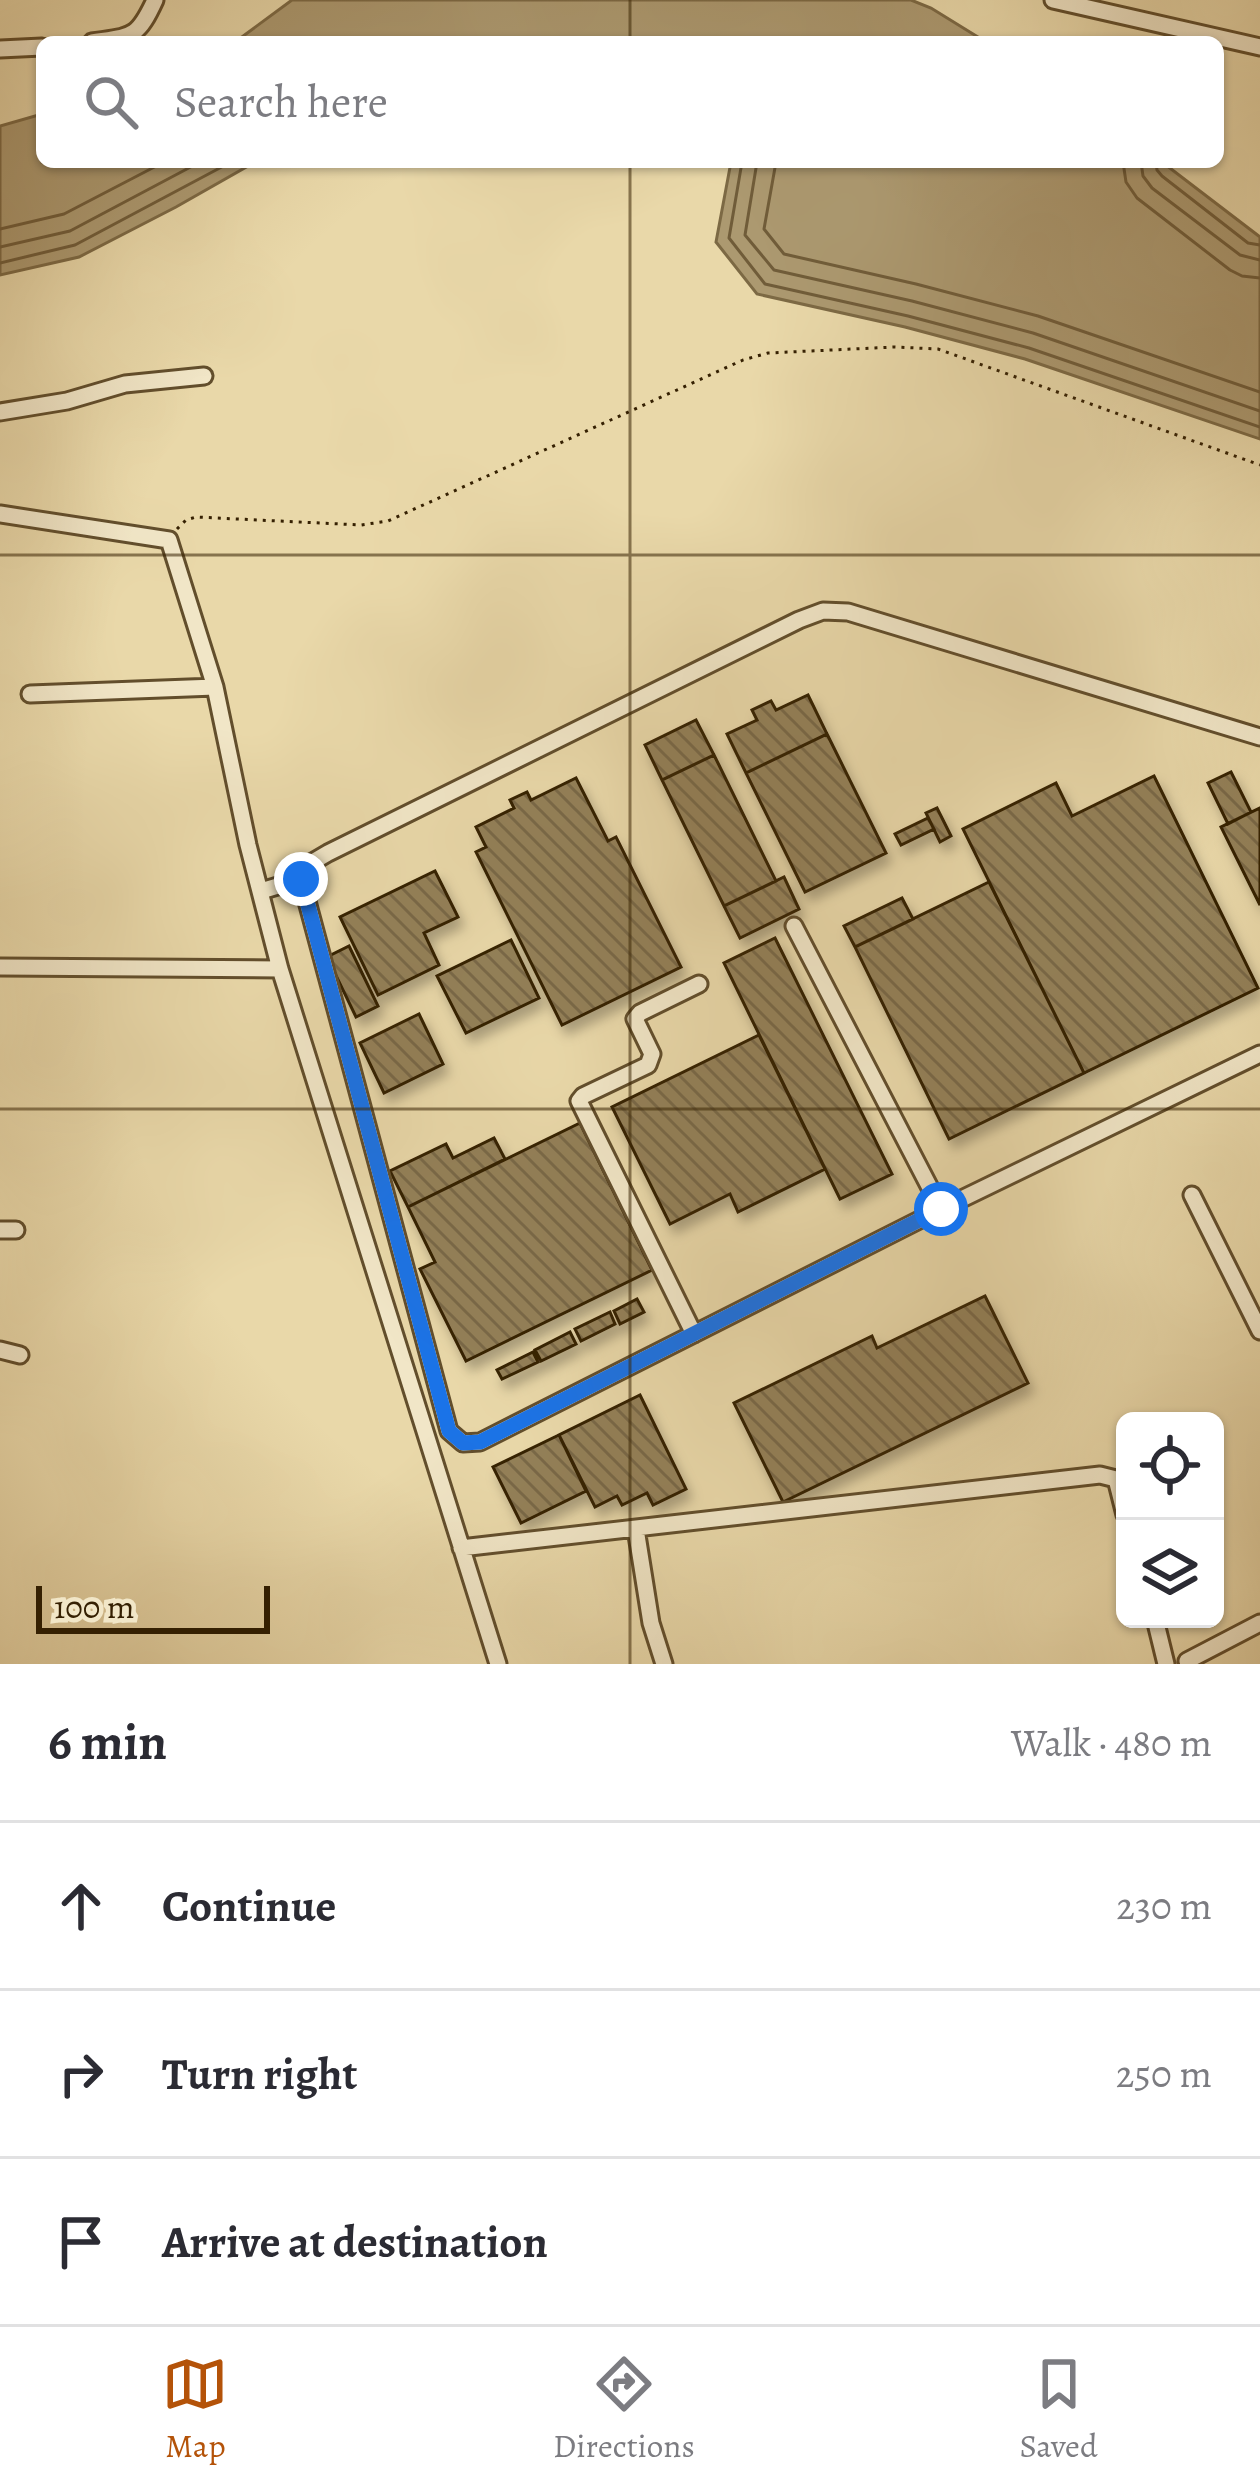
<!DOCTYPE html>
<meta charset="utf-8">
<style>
body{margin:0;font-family:Alegreya,serif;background:#f2f2f3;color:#2b2b33}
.controls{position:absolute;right:36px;bottom:36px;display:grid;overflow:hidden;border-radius:18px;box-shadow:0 3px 9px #0004}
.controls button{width:108px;height:108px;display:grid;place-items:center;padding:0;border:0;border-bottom:3px solid #e1e1e2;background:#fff;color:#2b2b33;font:60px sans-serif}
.scale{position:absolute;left:36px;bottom:30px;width:234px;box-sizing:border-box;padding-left:12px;border:6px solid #352002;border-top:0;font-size:33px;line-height:42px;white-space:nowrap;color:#352002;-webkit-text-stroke:9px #f1e6c7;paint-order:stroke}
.stop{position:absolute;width:36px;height:36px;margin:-27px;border:9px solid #1a73e8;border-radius:50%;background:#fff}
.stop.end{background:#1a73e8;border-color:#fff;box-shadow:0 3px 12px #0008}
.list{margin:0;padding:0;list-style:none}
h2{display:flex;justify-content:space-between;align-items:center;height:156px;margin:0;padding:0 48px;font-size:51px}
h2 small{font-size:39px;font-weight:400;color:#7c7c81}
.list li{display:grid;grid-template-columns:78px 1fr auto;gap:36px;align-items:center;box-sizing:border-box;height:168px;padding:0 48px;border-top:3px solid #e1e1e2}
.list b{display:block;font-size:45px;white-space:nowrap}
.list em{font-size:39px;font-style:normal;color:#7c7c81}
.icon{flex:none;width:66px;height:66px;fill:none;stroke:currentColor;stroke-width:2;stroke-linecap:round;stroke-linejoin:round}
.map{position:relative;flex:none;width:1260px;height:1664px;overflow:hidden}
.search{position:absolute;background:#fff;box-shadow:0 3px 9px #0004;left:36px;right:36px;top:36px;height:132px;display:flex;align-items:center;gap:30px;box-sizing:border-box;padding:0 42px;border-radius:18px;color:#7c7c81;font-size:45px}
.sheet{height:660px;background:#fff}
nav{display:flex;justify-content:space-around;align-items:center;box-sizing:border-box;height:168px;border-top:3px solid #e1e1e2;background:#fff;font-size:33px;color:#7c7c81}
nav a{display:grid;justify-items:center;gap:6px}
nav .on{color:#b45309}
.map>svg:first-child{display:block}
</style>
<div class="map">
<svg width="1260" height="1664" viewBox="0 0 1260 1664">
<defs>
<pattern id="building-back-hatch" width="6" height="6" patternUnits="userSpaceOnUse" patternTransform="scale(3)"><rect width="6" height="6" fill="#938059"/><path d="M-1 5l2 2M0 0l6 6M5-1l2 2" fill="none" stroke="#796847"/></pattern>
<filter id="shadow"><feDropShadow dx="5" dy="9" stdDeviation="6" flood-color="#0004"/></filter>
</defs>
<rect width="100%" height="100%" fill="#e9d8a9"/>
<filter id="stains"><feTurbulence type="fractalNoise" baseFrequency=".00167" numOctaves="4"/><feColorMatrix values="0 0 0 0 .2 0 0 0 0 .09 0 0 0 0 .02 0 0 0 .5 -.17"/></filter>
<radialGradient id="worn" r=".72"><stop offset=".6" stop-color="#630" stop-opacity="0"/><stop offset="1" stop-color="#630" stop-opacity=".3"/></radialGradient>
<path fill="#ac9970" stroke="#7c6944" stroke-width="3" d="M292,0H911L931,8L986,42H235Z
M42,114V162H255L176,207L79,257L0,275V126Z
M731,162H1162L1260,237V439L1025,359L905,327L757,294L716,242Z"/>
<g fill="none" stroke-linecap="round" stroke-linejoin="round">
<path stroke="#705c39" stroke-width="3" d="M742,162L729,238L765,284L908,316L1029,348L1260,427
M757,162L745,235L774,270L912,301L1033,333L1260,411
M776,162L764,229L784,254L916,284L1038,316L1260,392
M1123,162L1126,182L1137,198L1230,270L1242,276L1260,278
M1141,162L1143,176L1152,188L1240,255L1260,260
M1156,162L1157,170L1162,176L1248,243L1260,245
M0,229L64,214L164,162
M0,247L70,231L200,162
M0,263L75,245L231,162"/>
</g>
<path fill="url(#building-back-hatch)" stroke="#352002" stroke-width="3" filter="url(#shadow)" d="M808,695L827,734L746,773L727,734L757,720L752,710L771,701L776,710Z
M696,720L714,755L662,780L645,745Z
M827,734L886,853L805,892L746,773Z
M714,755L776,881L724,906L662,780Z
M1231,772L1251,812L1228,824L1208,783Z
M1154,776L1258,988L1084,1073L963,829L1056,783L1072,816Z
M576,778L608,841L616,837L681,967L562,1025L476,852L486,847L476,827L514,808L510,800L527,792L531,800Z
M937,808L951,836L940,842L926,813Z
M1260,808V905L1221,827Z
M928,818L934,829L901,845L895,834Z
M435,871L458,917L424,933L439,965L378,995L340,917Z
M784,877L799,909L740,938L724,906Z
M989,882L1084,1073L949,1139L855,947Z
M902,898L913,919L855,947L844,926Z
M775,938L892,1174L840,1199L724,963Z
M511,940L539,998L466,1033L437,976Z
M349,946L378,1006L356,1017L327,957Z
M419,1014L443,1064L384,1093L360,1043Z
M759,1035L825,1169L738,1212L730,1194L670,1224L612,1107Z
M580,1123L652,1270L466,1361L420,1269L435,1262L408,1207Z
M494,1138L505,1159L408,1207L390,1171L446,1144L453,1158Z
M985,1296L1028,1383L783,1502L734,1403L872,1336L877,1348Z
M637,1299L644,1312L620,1324L614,1311Z
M610,1312L615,1324L581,1341L575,1329Z
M570,1332L576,1344L541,1361L535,1350Z
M533,1352L538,1362L502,1379L497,1370Z
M640,1395L686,1489L653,1505L647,1493L622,1505L617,1496L595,1507L559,1435Z
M559,1435L586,1491L521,1523L493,1467Z"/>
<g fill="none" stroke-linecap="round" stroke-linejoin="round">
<g stroke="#624e2c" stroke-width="21">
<path id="minor" d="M1053,0L1260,47
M92,42C132,36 137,39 155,0
M0,49L42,47
M0,412L67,401L125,384L204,376
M0,514L169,540L215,687L248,845L280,969L498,1664
M30,694L215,687
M1260,737L848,612L823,611L799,620L328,853L311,863L301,879L449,1431L463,1443L480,1442L941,1209L1260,1054
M261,891L301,879
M794,926L941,1209
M0,967L280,969
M1192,1195L1260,1331
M0,1230H16
M694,1334L579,1101L583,1096L648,1065L652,1054L635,1019L640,1013L699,984
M0,1350L20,1355
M636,1529L651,1623L664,1664
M461,1548L1100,1475L1116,1479L1125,1515
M1155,1619L1166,1664
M1187,1661L1260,1623"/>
</g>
<path stroke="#352002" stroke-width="3" stroke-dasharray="3 6" stroke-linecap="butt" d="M177,529L186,520L196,517L361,525L388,521L743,360L768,353L895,347L938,349L1260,465"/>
<use href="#minor" stroke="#f1e6c7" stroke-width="15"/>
</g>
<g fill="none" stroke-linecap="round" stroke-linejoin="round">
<path stroke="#1a73e8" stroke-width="15" d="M301,879L449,1431L463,1443L480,1442L941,1209"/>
</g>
<path fill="none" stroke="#352002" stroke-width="3" stroke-opacity="0.55" d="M630,0V42M630,162V1664M0,555H1260M0,1109H1260"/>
<rect width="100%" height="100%" filter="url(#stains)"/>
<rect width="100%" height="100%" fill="url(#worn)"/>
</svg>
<div class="controls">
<button><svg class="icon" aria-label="locate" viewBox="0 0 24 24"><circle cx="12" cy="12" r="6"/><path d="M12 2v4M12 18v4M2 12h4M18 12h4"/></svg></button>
<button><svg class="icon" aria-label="layers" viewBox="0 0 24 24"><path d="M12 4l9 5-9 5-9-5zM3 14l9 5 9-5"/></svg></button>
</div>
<div class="scale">100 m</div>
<div class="stop" style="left:941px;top:1209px"></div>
<div class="stop end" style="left:301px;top:879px"></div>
<div class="search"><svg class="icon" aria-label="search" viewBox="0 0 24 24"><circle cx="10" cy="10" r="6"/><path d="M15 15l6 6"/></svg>Search here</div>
</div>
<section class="sheet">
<h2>6 min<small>Walk · 480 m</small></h2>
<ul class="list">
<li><svg class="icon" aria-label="ahead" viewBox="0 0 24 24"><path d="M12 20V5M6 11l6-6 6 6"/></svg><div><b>Continue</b></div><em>230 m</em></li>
<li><svg class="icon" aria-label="right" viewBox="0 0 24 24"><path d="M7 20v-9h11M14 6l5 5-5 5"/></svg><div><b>Turn right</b></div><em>250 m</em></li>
<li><svg class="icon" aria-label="arrive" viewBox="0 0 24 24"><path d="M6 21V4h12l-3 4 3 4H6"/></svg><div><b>Arrive at destination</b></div></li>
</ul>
</section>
<nav>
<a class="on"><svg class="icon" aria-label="map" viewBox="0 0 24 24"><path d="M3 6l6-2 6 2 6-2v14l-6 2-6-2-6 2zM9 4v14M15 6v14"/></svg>Map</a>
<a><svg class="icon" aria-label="directions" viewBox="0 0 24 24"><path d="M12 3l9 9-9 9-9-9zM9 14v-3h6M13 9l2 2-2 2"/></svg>Directions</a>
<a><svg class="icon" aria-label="saved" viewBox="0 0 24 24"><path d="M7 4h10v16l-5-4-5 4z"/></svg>Saved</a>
</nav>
